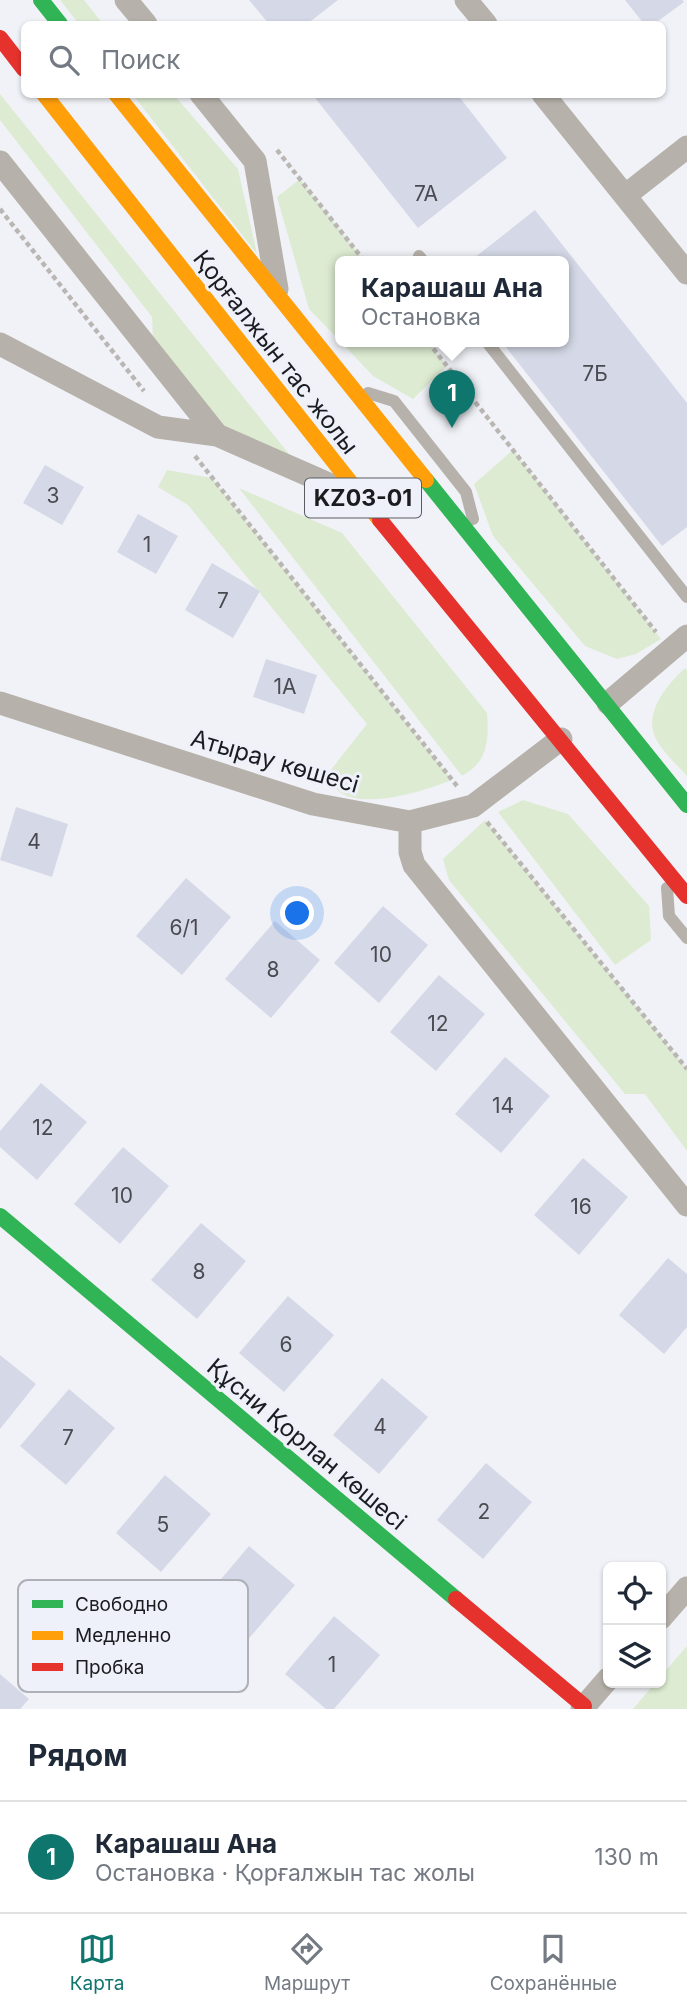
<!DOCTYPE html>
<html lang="ru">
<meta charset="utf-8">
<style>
body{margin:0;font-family:Inter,sans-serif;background:#f6f6f7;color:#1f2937}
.controls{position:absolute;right:21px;bottom:21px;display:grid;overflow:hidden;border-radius:10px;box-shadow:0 2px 5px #0004}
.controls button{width:63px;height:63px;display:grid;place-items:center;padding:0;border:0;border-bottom:2px solid #e0e1e3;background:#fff;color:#1f2937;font:35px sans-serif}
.you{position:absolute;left:298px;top:914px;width:24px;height:24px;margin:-18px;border:5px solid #fff;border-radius:50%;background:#1a73e8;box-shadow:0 0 0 10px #1a73e833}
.badge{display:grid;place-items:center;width:46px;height:46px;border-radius:50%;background:#0f766e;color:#fff;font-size:23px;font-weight:700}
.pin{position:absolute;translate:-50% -58px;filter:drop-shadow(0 2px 4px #0008)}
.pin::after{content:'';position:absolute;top:37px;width:24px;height:21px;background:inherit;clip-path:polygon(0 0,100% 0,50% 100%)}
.popup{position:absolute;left:335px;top:256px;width:234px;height:91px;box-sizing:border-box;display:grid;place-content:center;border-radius:10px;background:#fff;filter:drop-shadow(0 2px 5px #0005);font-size:23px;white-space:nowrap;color:#747a83}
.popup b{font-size:26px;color:#1f2937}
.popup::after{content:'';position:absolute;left:50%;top:100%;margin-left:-14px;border:14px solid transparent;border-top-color:#fff}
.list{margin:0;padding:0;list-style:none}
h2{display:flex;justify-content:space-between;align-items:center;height:91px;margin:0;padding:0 28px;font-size:30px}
h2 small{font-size:23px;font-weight:400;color:#747a83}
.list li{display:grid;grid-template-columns:46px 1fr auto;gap:21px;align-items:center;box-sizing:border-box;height:112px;padding:0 28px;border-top:2px solid #e0e1e3}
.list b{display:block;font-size:26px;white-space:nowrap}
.list p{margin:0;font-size:23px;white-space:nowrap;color:#747a83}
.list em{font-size:23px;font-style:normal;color:#747a83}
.icon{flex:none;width:38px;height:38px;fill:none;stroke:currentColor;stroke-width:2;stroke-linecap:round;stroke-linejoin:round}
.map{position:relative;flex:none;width:687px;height:1709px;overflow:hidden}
.search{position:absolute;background:#fff;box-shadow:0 2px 5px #0004;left:21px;right:21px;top:21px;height:77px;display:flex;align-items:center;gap:18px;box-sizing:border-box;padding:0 24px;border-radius:10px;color:#747a83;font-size:26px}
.sheet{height:203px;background:#fff}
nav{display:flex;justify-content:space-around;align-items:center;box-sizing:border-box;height:98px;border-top:2px solid #e0e1e3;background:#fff;font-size:19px;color:#747a83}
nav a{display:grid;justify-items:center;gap:4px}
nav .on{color:#0f766e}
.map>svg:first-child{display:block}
</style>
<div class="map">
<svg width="687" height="1709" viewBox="0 0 687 1709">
<rect width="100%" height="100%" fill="#f1f2f7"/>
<path fill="#ddebd2" d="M60,0H84L103,24H79Z
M0,94L293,459L223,426L153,339L152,317L0,120Z
M133,95H174L238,169L257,254Z
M300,179L365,262H340V341L309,309L277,197Z
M341,342H428L447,366L413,399L373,376Z
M513,450L661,639L636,654L617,659L585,646L493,536L474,484Z
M167,470L212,478L452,780C424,791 367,809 341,793C335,789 330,781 326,776L367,724L188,505L158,487Z
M239,488L342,533L487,713C489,740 488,762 462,776Z
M685,668L687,671V776C677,765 661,750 655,737C644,711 668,684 685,668Z
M523,800L568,814L649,906L651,940L615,965L498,812Z
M485,820L687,1069V1151L645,1094H625L449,880L443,859Z
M687,1646V1709H633L655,1683H661V1676Z"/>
<path fill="#d5d9e7" d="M249,0H338L307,24H269Z
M625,0H682L684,2L654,24H644Z
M312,94H457L507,158L418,228Z
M535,210L687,403V527L662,546L502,342H564V262H469Z
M45,465L84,487L62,525L23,503Z
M138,514L178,536L156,574L117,552Z
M212,563L260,591L233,638L185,610Z
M266,659L317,675L304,714L253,697Z
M16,807L68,824L52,877L0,860Z
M186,878L231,917L182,975L136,936Z
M383,906L428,945L379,1003L334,963Z
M275,921L320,960L271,1018L225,979Z
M439,975L485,1014L436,1071L390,1032Z
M505,1057L550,1096L501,1153L455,1114Z
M41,1083L87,1122L37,1180L0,1147V1131Z
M123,1147L169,1186L120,1244L74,1204Z
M583,1158L628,1197L579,1255L534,1215Z
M201,1223L246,1261L197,1319L151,1280Z
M668,1258L687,1274V1327L664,1354L619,1315Z
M288,1296L334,1335L284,1392L239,1353Z
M0,1355L36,1384L0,1429Z
M382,1378L428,1417L379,1474L333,1435Z
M69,1389L115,1428L66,1485L20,1446Z
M486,1463L532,1502L483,1559L437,1520Z
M165,1475L211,1514L161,1572L116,1533Z
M249,1546L295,1585L245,1643L200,1604Z
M334,1616L380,1655L334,1709H326L285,1674Z
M0,1674L29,1699L20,1709H0Z"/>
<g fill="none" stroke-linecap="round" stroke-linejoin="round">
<path stroke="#bab6b4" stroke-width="4.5" stroke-dasharray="5 3.5" stroke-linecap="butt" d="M277,150L365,262
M0,209L144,391
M428,342L656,632
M195,456L457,786
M487,822L687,1069"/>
<path stroke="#b6b1aa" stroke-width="12" d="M419,256L424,262
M487,342L687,597
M368,393L394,401L466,492L473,519
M667,888L669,916L687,938"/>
<path stroke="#b6b1aa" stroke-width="23" d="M126,0L146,24
M466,0L486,24
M201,94L255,161L277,289
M543,94L687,273
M0,162L217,435L356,496
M626,195L687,147
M0,344L158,427L217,435
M0,703L313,804L410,822L473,806L561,739
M608,703L687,636
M410,822V852L414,865L687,1205
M661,1618L687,1588
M582,1709L608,1679"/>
<path stroke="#30b455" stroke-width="16" d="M41,0L60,24
M426,480L687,805
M0,1216L456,1599"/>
<path stroke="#ff9f0a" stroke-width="16" d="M44,94L380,520
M116,94L426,480"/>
<path stroke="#e5322d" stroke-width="16" d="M0,38L24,69
M380,520L687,896
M456,1599L584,1706"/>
</g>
<g text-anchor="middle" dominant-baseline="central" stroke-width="6" stroke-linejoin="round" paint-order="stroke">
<g font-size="21" fill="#4a4b51">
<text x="426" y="193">7А</text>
<text x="595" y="373">7Б</text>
<text x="53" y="495">3</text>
<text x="147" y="544">1</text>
<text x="223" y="600">7</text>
<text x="285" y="686">1А</text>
<text x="34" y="841">4</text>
<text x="184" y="927">6/1</text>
<text x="381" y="954">10</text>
<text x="273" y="969">8</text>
<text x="438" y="1023">12</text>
<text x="503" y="1105">14</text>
<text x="43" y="1127">12</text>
<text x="122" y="1195">10</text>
<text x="581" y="1206">16</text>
<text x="199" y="1271">8</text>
<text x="286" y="1344">6</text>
<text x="380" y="1426">4</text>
<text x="68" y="1437">7</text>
<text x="484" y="1511">2</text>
<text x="163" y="1524">5</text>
<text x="332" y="1664">1</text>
</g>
<rect fill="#eef1fa" stroke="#5a5c61" stroke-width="2" x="305" y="478.5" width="116" height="39" rx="5"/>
<g font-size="23" font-weight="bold" fill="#1b1c1f">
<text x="363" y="498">KZ03-01</text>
</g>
<g font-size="24" fill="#1b1c1f" stroke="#eef1fa">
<text transform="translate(276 352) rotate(52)">Қорғалжын тас жолы</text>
<text transform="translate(275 761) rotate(16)">Атырау көшесі</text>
<text transform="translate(307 1444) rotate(40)">Құсни Қорлан көшесі</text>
</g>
</g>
<rect x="18" y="1580" width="230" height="112" rx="10" fill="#eef1fa" stroke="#afb1b8" stroke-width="2"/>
<rect x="32" y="1600" width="31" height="8" fill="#30b455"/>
<rect x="32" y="1631" width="31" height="9" fill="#ff9f0a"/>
<rect x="32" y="1663" width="31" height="8" fill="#e5322d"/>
<g font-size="19" fill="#1b1c1f">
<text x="75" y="1611">Свободно</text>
<text x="75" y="1642">Медленно</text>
<text x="75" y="1674">Пробка</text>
</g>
</svg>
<div class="controls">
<button><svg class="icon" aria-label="locate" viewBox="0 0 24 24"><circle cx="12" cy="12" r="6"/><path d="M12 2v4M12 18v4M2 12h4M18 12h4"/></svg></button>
<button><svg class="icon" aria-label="layers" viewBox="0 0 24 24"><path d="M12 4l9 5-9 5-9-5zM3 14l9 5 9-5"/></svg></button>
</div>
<div class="you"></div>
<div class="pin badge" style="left:452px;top:428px">1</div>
<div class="popup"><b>Карашаш Ана</b>Остановка</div>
<div class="search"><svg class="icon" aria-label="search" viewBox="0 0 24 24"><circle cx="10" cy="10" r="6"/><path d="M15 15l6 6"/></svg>Поиск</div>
</div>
<section class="sheet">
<h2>Рядом<small></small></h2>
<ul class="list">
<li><span class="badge">1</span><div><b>Карашаш Ана</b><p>Остановка · Қорғалжын тас жолы</p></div><em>130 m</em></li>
</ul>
</section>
<nav>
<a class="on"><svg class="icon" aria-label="map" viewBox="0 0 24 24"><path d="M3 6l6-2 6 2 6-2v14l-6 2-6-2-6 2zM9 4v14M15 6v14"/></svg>Карта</a>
<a><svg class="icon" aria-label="directions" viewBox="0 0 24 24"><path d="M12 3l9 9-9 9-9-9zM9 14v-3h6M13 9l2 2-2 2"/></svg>Маршрут</a>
<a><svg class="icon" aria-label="saved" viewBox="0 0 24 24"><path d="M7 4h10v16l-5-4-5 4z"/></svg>Сохранённые</a>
</nav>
